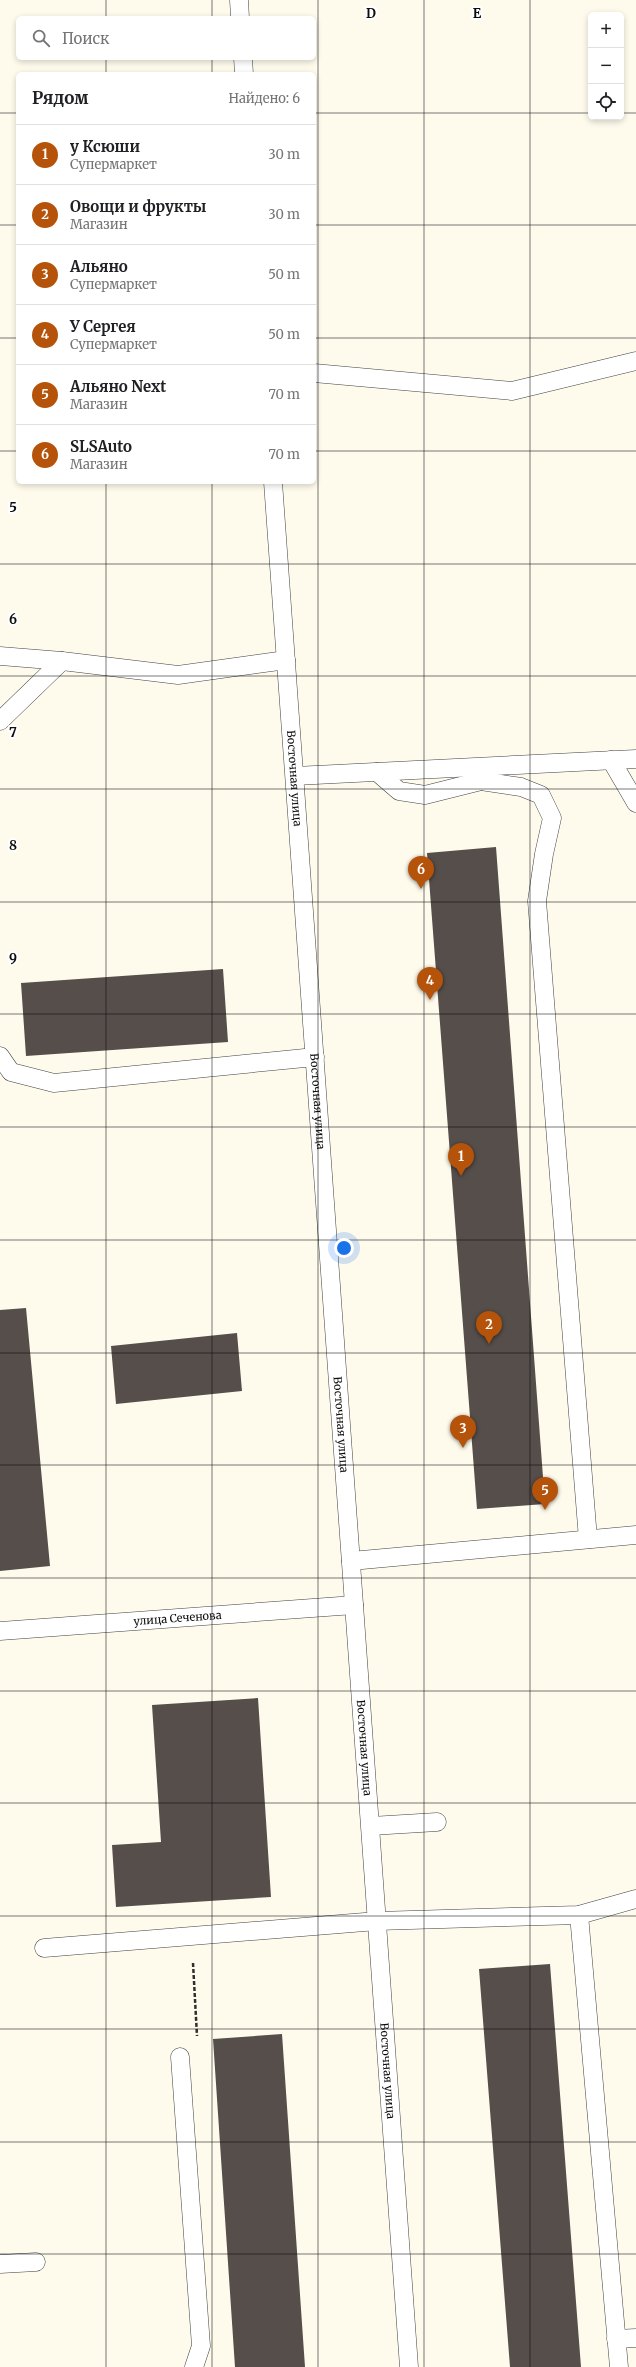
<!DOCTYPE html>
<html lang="ru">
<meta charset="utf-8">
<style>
body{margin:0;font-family:Merriweather,serif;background:#f6f6f6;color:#202124}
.controls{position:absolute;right:12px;top:12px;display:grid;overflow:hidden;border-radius:6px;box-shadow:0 2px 6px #0003}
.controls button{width:36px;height:36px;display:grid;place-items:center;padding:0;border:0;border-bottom:1px solid #e0e0e0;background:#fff;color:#202124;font:20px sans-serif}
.you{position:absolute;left:344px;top:1248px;width:14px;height:14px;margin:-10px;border:3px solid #fff;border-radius:50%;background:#1a73e8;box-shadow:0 0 0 6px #1a73e833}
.badge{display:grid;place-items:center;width:26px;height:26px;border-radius:50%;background:#b45309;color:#fff;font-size:13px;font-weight:700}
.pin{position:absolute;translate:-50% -33px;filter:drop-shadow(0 1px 2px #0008)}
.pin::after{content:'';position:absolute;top:21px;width:14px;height:12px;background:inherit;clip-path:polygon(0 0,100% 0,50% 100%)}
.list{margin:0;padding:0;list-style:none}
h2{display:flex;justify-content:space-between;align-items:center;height:52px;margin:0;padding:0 16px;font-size:17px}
h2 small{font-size:13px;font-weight:400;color:#757577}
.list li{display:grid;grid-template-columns:26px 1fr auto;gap:12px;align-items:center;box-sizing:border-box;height:60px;padding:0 16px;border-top:1px solid #e0e0e0}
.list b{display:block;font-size:15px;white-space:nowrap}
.list p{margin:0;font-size:13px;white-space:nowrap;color:#757577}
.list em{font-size:13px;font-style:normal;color:#757577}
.icon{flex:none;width:22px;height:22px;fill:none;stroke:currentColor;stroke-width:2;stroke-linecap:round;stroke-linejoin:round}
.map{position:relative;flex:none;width:636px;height:2367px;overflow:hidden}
.search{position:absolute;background:#fff;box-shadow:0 2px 6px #0003;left:16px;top:16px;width:300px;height:44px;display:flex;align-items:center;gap:10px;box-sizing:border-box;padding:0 14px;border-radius:6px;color:#757577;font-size:15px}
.panel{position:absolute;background:#fff;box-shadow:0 2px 6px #0003;left:16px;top:72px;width:300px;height:412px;border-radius:6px}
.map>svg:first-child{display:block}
</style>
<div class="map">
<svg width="636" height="2367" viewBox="0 0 636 2367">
<rect width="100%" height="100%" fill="#fefbed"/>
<path fill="#554e4a" d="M496,847L545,1504L477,1509L427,853Z
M223,969L228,1042L26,1056L21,983Z
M26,1308L50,1566L0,1571V1310Z
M237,1333L242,1391L116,1404L111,1346Z
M258,1698L271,1897L116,1907L112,1845L161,1842L152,1705Z
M550,1964L581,2367H510L479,1969Z
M282,2034L305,2367H235L213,2039Z"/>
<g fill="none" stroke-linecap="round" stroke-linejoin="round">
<g stroke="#404040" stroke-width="19">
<g id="lane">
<path d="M239,0L240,18"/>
<path d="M243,58L244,74"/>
<path d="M314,373L512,391L636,361"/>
<path id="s1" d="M273,482L409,2367"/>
<path d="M0,656L62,661L178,675L286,660"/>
<path d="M0,721L62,661"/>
<path d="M611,760L636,803"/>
<path d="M377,772L399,791L425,795L481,781L521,787L541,795L552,818L544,854L537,901L588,1539"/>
<path d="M295,776L636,759"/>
<path d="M0,1056L11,1072L54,1083L315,1057"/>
<path d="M351,1561L636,1535"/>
<path id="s2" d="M0,1631L354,1605"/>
<path d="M371,1826L437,1822"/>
<path d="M579,1915L619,2367"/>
<path d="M44,1948L377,1921L579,1915L636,1899"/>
<path d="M180,2057L201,2346L194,2367"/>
<path d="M0,2264L36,2262"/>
<path d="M616,2339L636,2338"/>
</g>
</g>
<path stroke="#2f2f2f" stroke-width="2.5" stroke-dasharray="4 2" stroke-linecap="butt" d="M193,1963L197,2036"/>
<use href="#lane" stroke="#fff" stroke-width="18"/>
</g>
<path fill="none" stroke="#0d0d0d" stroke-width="1" stroke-opacity="0.55" d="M106,0V18M212,0V18M318,0V2367M424,0V2367M530,0V2367M106,58V74M212,58V74M0,113H18M314,113H591M621,113H636M0,225H18M314,225H636M0,338H18M314,338H636M0,451H18M314,451H636M106,482V2367M212,482V2367M0,564H636M0,676H636M0,789H636M0,902H636M0,1014H636M0,1127H636M0,1240H636M0,1353H636M0,1465H636M0,1578H636M0,1691H636M0,1803H636M0,1916H636M0,2029H636M0,2142H636M0,2254H636"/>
<g text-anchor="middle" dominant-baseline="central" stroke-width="4" stroke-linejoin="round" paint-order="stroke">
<g font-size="11" fill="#0d0d0d" stroke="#fff">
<text stroke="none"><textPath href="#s1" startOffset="297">Восточная улица</textPath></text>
<text stroke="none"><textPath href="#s1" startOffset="621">Восточная улица</textPath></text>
<text stroke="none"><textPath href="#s1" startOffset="945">Восточная улица</textPath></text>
<text stroke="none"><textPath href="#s2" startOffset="178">улица Сеченова</textPath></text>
<text stroke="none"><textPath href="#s1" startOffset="1269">Восточная улица</textPath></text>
<text stroke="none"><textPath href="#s1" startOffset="1593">Восточная улица</textPath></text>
</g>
</g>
<g font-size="13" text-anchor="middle" font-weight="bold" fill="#0d0d0d" stroke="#fff" stroke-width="4" stroke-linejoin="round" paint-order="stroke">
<text x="371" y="18">D</text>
<text x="477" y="18">E</text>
<text x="13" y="512">5</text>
<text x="13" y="624">6</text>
<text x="13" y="737">7</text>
<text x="13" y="850">8</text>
<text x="13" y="963">9</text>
</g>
</svg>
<div class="controls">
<button>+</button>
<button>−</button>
<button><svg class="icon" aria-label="locate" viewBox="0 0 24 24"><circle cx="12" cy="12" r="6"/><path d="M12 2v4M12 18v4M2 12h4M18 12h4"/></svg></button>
</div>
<div class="you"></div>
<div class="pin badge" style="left:461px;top:1176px">1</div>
<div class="pin badge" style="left:489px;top:1344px">2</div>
<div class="pin badge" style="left:463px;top:1448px">3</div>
<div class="pin badge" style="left:430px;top:1000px">4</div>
<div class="pin badge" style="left:545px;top:1510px">5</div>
<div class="pin badge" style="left:421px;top:889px">6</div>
<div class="search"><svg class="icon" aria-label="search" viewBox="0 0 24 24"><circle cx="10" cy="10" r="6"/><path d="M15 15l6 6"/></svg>Поиск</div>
<section class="panel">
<h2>Рядом<small>Найдено: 6</small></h2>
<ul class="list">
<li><span class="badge">1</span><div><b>у Ксюши</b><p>Супермаркет</p></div><em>30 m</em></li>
<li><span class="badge">2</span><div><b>Овощи и фрукты</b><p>Магазин</p></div><em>30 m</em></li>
<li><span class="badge">3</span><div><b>Альяно</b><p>Супермаркет</p></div><em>50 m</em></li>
<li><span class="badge">4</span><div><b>У Сергея</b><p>Супермаркет</p></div><em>50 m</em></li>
<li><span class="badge">5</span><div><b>Альяно Next</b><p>Магазин</p></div><em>70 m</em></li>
<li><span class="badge">6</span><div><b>SLSAuto</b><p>Магазин</p></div><em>70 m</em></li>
</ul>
</section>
</div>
